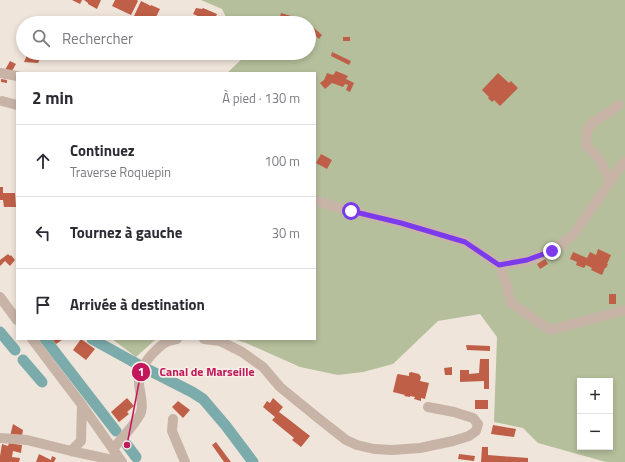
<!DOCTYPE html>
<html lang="fr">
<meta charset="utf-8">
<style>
body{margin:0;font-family:"Titillium Web",sans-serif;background:#f2f2f3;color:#2b2b33}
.controls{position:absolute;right:12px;bottom:12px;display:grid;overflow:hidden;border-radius:0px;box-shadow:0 2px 6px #0003}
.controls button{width:36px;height:36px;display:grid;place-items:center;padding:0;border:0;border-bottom:1px solid #e1e1e2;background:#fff;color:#2b2b33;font:20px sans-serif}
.stop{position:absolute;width:12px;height:12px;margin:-9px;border:3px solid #7c3aed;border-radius:50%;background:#fff}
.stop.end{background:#7c3aed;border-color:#fff;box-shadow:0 1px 4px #0008}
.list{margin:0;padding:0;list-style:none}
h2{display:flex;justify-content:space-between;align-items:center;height:52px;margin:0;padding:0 16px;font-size:17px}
h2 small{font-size:13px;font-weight:400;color:#7c7c81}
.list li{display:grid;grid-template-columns:26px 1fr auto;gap:12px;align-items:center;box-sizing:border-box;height:72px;padding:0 16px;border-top:1px solid #e1e1e2}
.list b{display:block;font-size:15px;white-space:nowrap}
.list p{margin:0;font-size:13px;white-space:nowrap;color:#7c7c81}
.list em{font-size:13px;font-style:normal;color:#7c7c81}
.icon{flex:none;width:22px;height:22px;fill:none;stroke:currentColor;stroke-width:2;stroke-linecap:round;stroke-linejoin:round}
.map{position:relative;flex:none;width:625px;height:462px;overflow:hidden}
.search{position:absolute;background:#fff;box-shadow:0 2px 6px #0003;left:16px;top:16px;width:300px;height:44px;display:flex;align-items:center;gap:10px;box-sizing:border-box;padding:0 14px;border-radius:22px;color:#7c7c81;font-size:15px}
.panel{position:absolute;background:#fff;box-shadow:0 2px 6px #0003;left:16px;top:72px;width:300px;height:268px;border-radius:0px}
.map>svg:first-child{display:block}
</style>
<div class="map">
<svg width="625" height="462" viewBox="0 0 625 462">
<rect width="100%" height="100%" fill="#f0e5da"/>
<path fill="#b5bf9b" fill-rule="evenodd" d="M201,0H625V462H606L538,443L523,428L494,422L497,337L480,314L438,321L393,364L363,372L338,375L300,367L246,343L233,339H315V73H227L244,57L243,53H309V23H229L222,9ZM580,381H610V447H580Z
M112,339H156L136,357Z"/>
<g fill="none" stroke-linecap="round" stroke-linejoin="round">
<path stroke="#7bacab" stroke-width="11" d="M0,332L15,350
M45,339L116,431
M92,339L139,365L192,392L203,399L226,426L253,462
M23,360L42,382
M127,445L136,457"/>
</g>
<path fill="#c05f48" d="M72,0H82L80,4Z
M84,0H101L97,9L88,4V3Z
M115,0H137L138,1L131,15L112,6Z
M141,1L151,6V5L160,9L153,23H148L134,16Z
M196,8L202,9L203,8L217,14L214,21L217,23L198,22L200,17L193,14Z
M281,13L298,18L297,23H273L274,19L279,21Z
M309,26L314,28L322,35L319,39L312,32L309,31Z
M343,37H350V41H343Z
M332,52L351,61L349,65L331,56Z
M28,53H47L43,60L40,59L38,63L24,62Z
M86,53H94L96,54L94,57Z
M10,61L16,64L12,71L5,70Z
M336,71L348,76L346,79L354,83L350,92L346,90L348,85L345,84L343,87L332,83L325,89L320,83L324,80L327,73L333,75L334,74Z
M498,73L509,83L511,81L518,88L500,106L494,100L492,102L488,98L489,97L482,90Z
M1,79L7,80V83L1,82Z
M321,154L332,160L327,169L316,163Z
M0,187H3V193H15L16,207H4L3,200H0Z
M598,249L611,255L607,264H608L606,268H605L602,275L591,270L592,268L586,265L584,268L576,265L577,262L570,259L573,252L587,258L590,252L596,255Z
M8,254L10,256L11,255L15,260L10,266L5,261L0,266V260Z
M545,259L548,264L540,269L537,264Z
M609,294H616V304H609Z
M52,339H61L62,340L56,344Z
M81,339L95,349L86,360L73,350Z
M466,345L490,346V351L467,350Z
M480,359H489V389H484V381L460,382V370H469V374L479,373Z
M452,367V375H445L444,368Z
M409,373L411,372L419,374L421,377L420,381L429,383L425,399L421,398V401L414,399L415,397L410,396V397L404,396L405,395L393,392L397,375L398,374L409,376Z
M127,398L134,406L127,412L129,414L119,422L111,412Z
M273,398L283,407L279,412L287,418L310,436L301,447L292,440L294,438L272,420L275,417L263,407L267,401L270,403Z
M475,400H488V409H475Z
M178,401L190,410L183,418L172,407Z
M13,424L23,430L22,436H10Z
M493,425L516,429L514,437L491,434Z
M216,442L231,462H224L212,445Z
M9,443L22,445L21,453L13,451L12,457L20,458L19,462H0V456L2,444L8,446Z
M482,447H488V455L528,458V462H481Z
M39,454L51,460L52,456L56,458L54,462H36Z
M459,454L475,456L474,461L458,459Z"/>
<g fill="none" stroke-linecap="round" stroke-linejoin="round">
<path stroke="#c8b4a7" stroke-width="10" d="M0,73L17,76
M2,101L17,105
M611,181L599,159L587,146L586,137L588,128L594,122L608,113L619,105
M315,200L329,205L351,211L401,223L465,242L499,265
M499,265L527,261L552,251L573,235L621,166L625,162
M499,265L506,283L511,303L550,330L625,310
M0,297L17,320
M32,339L82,405L122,462
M204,339L220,341L242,352L263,367L280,387L318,418L346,440L357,445L374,449L392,450L420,448L453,441L469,436L476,431L478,424L473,418L454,412L428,407
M173,419L172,431L185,462
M0,438L27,440L71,451L122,462
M113,449C119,441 139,420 141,412C144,402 139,392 139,382C139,367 152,353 163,344C167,341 173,340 177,339
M71,451L81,441L82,405"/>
</g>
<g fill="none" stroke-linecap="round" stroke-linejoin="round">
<path stroke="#7c3aed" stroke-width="5" d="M351,211L401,223L465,242L499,265L527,260L552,251"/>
</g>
<path fill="none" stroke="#c2185b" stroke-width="1.5" d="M127 445L141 372"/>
<g fill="#c2185b" stroke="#f8efe6" stroke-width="1.5">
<circle cx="127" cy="445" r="4"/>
<circle cx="141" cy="372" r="10"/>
</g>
<g font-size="12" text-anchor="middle" font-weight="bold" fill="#fff">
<text x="141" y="376">1</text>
</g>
<g font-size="12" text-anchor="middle" font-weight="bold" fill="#c2185b" stroke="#f8efe6" stroke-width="3.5" stroke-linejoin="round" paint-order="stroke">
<text x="207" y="376">Canal de Marseille</text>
</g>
</svg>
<div class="controls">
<button>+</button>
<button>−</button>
</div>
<div class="stop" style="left:351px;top:211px"></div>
<div class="stop end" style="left:552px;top:251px"></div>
<div class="search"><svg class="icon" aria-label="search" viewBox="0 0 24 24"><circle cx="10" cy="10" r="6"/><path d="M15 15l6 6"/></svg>Rechercher</div>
<section class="panel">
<h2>2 min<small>À pied · 130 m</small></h2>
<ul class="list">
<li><svg class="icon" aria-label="ahead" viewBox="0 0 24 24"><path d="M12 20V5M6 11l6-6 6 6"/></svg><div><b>Continuez</b><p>Traverse Roquepin</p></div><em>100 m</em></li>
<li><svg class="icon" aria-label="left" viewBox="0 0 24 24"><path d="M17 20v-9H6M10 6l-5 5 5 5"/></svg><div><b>Tournez à gauche</b></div><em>30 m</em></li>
<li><svg class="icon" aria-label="arrive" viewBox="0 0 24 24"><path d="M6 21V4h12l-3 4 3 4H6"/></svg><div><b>Arrivée à destination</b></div></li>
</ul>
</section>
</div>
